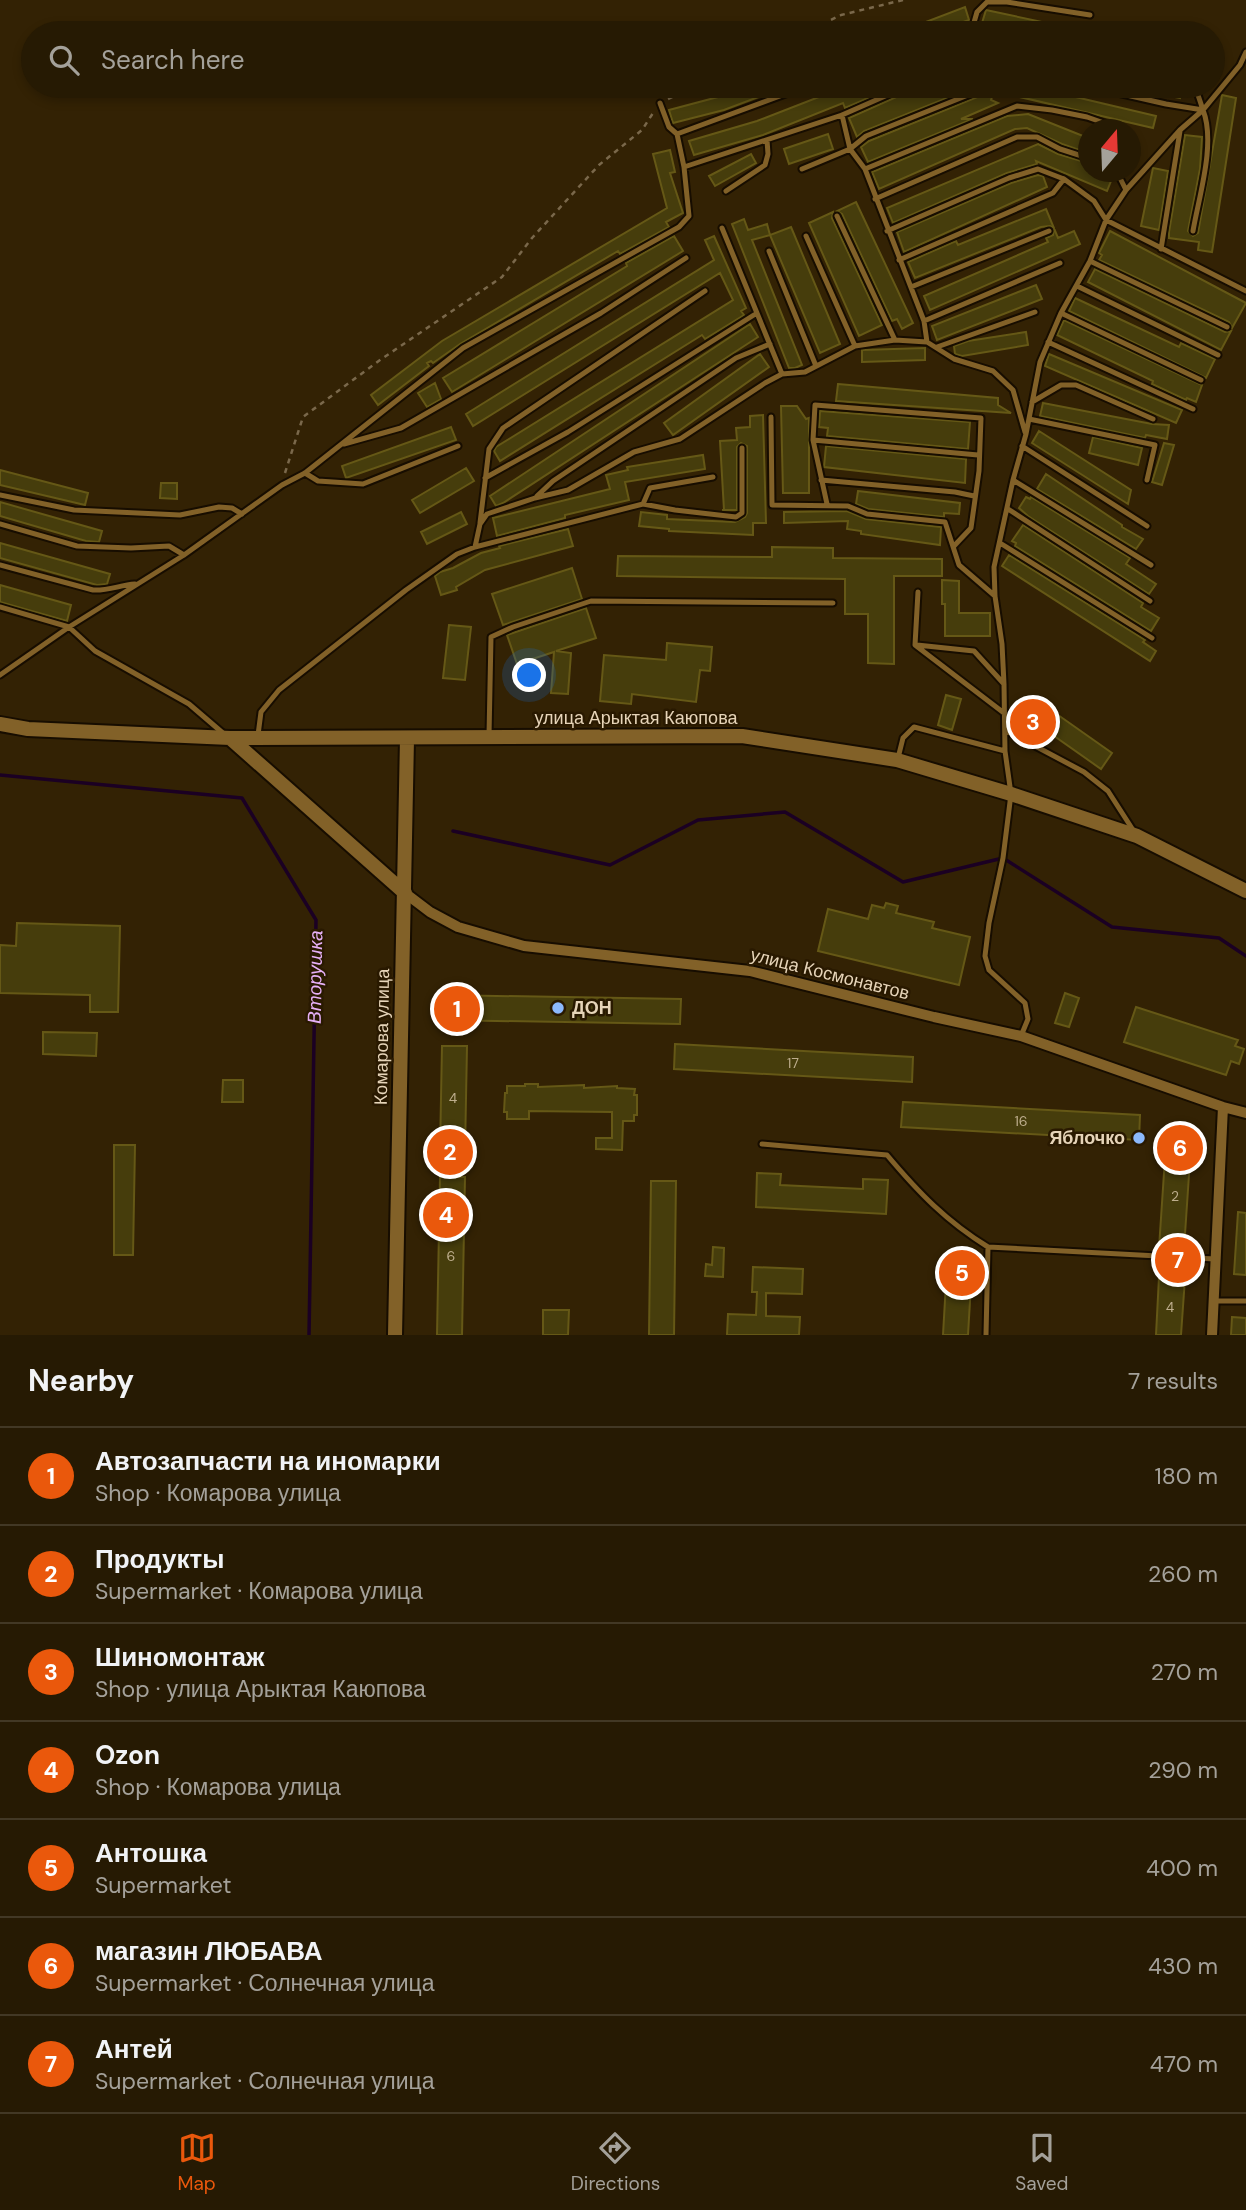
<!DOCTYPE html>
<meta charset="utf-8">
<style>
body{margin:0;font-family:"DM Sans",sans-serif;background:#2e230d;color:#f1f3f6}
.compass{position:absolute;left:1078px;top:119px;width:63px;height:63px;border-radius:50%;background:#261a03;box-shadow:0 4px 10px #0003;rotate:19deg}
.you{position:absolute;left:530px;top:676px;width:24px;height:24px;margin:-18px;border:5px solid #fff;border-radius:50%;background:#1a73e8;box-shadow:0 0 0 10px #1a73e833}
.badge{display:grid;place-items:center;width:46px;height:46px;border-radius:50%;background:#ea580c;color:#fff;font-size:23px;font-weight:700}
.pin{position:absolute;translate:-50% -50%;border:4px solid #fff;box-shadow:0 2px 7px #0006}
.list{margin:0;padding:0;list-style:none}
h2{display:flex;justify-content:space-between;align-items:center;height:91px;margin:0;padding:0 28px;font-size:30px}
h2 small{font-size:23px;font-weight:400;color:#a4a19a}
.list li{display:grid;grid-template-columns:46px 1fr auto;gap:21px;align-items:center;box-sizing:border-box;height:98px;padding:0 28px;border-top:2px solid #423825}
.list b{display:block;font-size:26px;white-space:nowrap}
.list p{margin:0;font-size:23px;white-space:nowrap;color:#a4a19a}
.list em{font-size:23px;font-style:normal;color:#a4a19a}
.icon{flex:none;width:38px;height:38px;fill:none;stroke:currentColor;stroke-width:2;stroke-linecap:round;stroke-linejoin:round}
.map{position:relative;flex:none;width:1246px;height:1335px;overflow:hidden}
.search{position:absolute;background:#261a03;box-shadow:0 4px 10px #0003;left:21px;right:21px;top:21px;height:77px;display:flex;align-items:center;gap:18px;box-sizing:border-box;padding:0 24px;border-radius:38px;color:#a4a19a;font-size:26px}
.sheet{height:777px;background:#261a03}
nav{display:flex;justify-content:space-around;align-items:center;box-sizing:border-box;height:98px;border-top:2px solid #423825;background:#261a03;font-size:19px;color:#a4a19a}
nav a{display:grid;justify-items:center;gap:4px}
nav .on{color:#ea580c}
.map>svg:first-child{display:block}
</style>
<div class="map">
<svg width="1246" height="1335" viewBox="0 0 1246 1335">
<rect width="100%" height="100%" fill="#332204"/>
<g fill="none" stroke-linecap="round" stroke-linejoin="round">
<path stroke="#1b0023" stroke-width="3.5" d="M0,775L242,798L316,920L309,1335
M453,831L610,865L698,820L785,812L903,882L1003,858L1112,927L1219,938L1246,956"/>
</g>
<path fill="#463d0c" stroke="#655816" stroke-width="2" d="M965,7L969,20L932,33H897Z
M986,10L1075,29L1074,33H1029L982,23Z
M750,86L785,87L724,110L673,123L669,110L733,93Z
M847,86H896L845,108L843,103L763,135L694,155L689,141L757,121Z
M913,86H977L864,131L857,137L849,118L910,91Z
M987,86H1029L1156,116L1153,128L994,91L991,100L998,103L961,119H973L868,162L861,147L869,141L985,94L988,90Z
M1142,86H1182L1180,98L1141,90Z
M1222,95L1236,98L1212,252L1198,250L1199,242L1169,238V232L1185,135L1202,137L1200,169L1188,231L1193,236L1198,233Z
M1028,114L1088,138V153L1062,144L1027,128L1015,129L879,189L872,172L1007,116Z
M828,134L833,149L789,164L784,149Z
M1038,144L1058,154L1088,163V172L1111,181L1107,191L1036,161L1037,164L1007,173L893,223L887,208Z
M670,150L675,172L670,173L683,213L666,222L669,227L620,254L618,251L460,344L433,363L431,361L427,363L429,366L378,405L371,395L442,341L667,208L653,154Z
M751,154L756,163L715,186L709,176Z
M1153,168L1168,171L1159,230L1141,226Z
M1038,175L1043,176L1047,187L904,252L897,232L1011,183Z
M856,202L913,323L902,329L897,319L892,321L842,214L837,211Z
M1046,209L1058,238L1074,231L1080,244L930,310L924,296L1048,242L1046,238L1053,235L1054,228L1050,226L1041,227L915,278L908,262L956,241L958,245Z
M833,212L832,218L882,325L859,336L809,223Z
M744,219L748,230L767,224L770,235L752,240L802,365L795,368H789L732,224Z
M791,227L840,344L820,353L770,235Z
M1110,231L1246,303L1232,328L1229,322L1099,260L1102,255L1099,253Z
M674,236L683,251L452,392L443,378L627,266L626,263Z
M714,236L746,308L741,311L744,315L705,339L702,335L500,461L494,451L496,447L733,300L720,273L473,426L466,414L714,260L705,240Z
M1095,269L1225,332L1231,331L1221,350L1088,282Z
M1036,285L1042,299L937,340L932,326Z
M1075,298L1179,347L1181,343L1215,359L1206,378L1069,311Z
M1064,320L1202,385L1196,402L1187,398L1186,400L1152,384L1153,381L1057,335Z
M750,324L758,337L503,503L496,506L490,496Z
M1026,332L1028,345L962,356L955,354L954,346L968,341Z
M925,348V360L862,362V350Z
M760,354L769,367L673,435L664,423Z
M1049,354L1182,410L1176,423L1045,366Z
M435,383L441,399L427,407L418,393Z
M838,384L998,398V405L1011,413L836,401Z
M1043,403L1152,424L1169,425L1167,439L1146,435L1145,438L1040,416Z
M781,406H797L806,419L809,418V493H783Z
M820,411L970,422L968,449L827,436L828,428L819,427Z
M763,415L766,523H753V535L669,531V529L639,526L641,512L667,515V519L735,522L745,517L747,513V446L741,443L737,447V510H722H724L720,441L737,440L736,428L750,427V416Z
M451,427L456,440L346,478L342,466Z
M1039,431L1131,490L1128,504L1032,443Z
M1093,437L1142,448L1138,465L1089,453Z
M1164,443L1174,445L1162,485L1152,482Z
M826,446L966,459L965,483L824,467Z
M703,455L705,469L625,482L629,500L565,515V518L497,536L493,518L610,489L606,475L628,470L627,467Z
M466,468L474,481L420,513L412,500Z
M0,470L88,493L85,505L0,485Z
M1046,474L1122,525V527L1143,539L1136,549L1037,489Z
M161,483H177V499L160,498Z
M858,491L960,503L959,514L944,513V517L868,509L856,504Z
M1026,497L1030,499L1031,497L1130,558L1126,564L1156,584L1149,594L1028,516L1019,508Z
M0,502L102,531L99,542L86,541L0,516Z
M847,511L866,519L941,527L940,545L861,534V531L847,529L848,521L784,523V512Z
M461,512L467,524L427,544L421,532Z
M1023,525L1143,603L1141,607L1159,618L1151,631L1015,546L1016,543L1012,541Z
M568,529L573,546L485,570L456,587L457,590L441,595L435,576L440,572L453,568L481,553L500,548L499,546Z
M0,543L110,574L107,584L97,585L0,558Z
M772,547L833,548V558L942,559V576H894V664L868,663V614H845V579L617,576L618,556L772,557Z
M1009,555L1145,640L1143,642L1156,651L1150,661L1002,566Z
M572,568L582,599L503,625L492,594Z
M942,580L959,581V613H990V636H945V604H942Z
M0,585L71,605L67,621L0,602Z
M586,608L596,638L556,651L571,653L568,694L551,693L554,652L517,664L507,635Z
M449,625L471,627L465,680L443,678Z
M667,643L712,647L710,671L700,670L696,702L632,694L631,704L600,701L604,655L666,660Z
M946,695L961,699L952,730L938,725Z
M1041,703L1112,753L1101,769L1030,719Z
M886,903L898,906L896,913L934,922L932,928L970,937L959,985L818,951L828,909L868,919L872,905L884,908Z
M17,923L120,926L118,1012H90V995L0,993V945L16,946Z
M1065,993L1079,998L1069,1027L1055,1023Z
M443,995L681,999L680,1024L442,1020Z
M1136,1007L1238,1040L1235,1046L1244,1049L1239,1064L1231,1061L1226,1075L1124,1042Z
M43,1032L97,1033L96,1056L43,1054Z
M675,1044L913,1057L912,1082L674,1069Z
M442,1046H467L465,1151H440Z
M223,1080H243V1102H222Z
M525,1084H538V1087L584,1085V1088L617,1086V1088L635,1089L634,1095H637V1115H634V1121H623L622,1150L596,1149V1138H612V1112L529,1111V1119H507V1112H504L505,1093H507V1086H525Z
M903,1102L1140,1115L1139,1140L901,1127Z
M1166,1143L1191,1145L1184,1249L1159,1248Z
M114,1145H135L133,1255H114Z
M757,1173L781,1174L780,1185L863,1189V1179L888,1180L886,1214L756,1207Z
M440,1177H465L462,1335H437Z
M651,1181H676L674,1335H649Z
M1238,1212L1246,1213V1275L1234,1274Z
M713,1247L724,1248L723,1277L705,1276L706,1264L712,1265Z
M947,1265L972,1267L968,1335H943Z
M753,1267L803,1269L802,1294L766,1293V1316L800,1317L799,1335H727L728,1314L756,1315L757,1292H752Z
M1159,1277L1185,1278L1181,1335H1156Z
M543,1310H569L568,1335H543Z
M1232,1317L1246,1318V1335H1231Z"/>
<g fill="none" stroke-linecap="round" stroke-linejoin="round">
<g stroke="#170d00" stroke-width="9">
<path id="service" d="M973,26L977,12L987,2H1007L1090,15
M953,33L973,26L1004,33
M1087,86L1166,104L1203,110C1216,143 1199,196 1193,231
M1195,86L1203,110
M660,103L669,127L677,134
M842,115L850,149L865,169L924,321L927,342
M684,167L842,115L908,86
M802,169L850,149L866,136L983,89
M865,169L1017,106L1052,110L1087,117L1124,130
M1117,172L1126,190
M726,191L765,165L768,154L767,140
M875,199L1017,137H1037L1060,149L1088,158
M837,216L895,340
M722,228L782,374
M887,231L1009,178L1038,169L1064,179L1094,201L1106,220L1246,291
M806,236L855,346
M1161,249L1180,131
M769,251L816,366
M899,260L1053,193L1064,179
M1090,261L1227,327
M1077,286L1218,355
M911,287L1049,231
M1061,313L1201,380
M924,321L1060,263
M1048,342L1193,409
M937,347L1035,312
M1032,402L1061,385H1076L1153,419
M771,417L772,505L848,506L867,514L945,522L959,565L995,596
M1029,419L1155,445L1147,480
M813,440L978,455
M344,444L401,428L601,313L686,258
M1022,446L1147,526
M305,473L318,481L363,484L458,446
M485,478L568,432L757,313
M821,480L955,492L974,496
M1013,480L1151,565
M0,495L74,510L180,515L219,507L232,508L242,514
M537,496L553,481L736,358L770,344
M643,504L650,488L713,477
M827,504L813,440L815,405L981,418L979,471L971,528L954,546
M1008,509L1150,601
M480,523L489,449L503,428L705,291
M0,524L77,546L131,548L169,546L184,555
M1000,543L1152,638
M475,547L480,524L487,514L535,498L568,490L634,452L680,439L765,383L782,374L805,372L855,346L895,340L927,342L954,359L993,371L1013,390L1025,432
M0,565L93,590C108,591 120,585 135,584
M918,592L915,645L1004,713
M0,607L69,627L95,651L189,704L224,734
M917,645L974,651L1004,684
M0,675L69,627L184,555L282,485L305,473L463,348L679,227L689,216L684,167L677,134L807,86
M1005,730L1084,772L1108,791L1133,830
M258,735L261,712L279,690L406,590L457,554L475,547L643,504L675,510L736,517L742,513V448
M489,735L491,637L513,627L591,601L833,603
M898,758L903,738L914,727L1005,751
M1021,1036L1028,1019L1025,1003L989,970L985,956L989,923L1003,858L1011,794L1005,751L1004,684L1002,644L995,596L994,567L1013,480L1026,434L1040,362L1061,313L1090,261L1106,220L1126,190L1180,130L1203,110L1240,65L1246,52
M762,1144L887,1155C919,1193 946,1221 988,1247L1215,1259
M1214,1301H1246
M986,1335L988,1247"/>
</g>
<g stroke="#170d00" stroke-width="14">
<path id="minor" d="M405,893L430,912L458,927L524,946L750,971L934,1017L1021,1036L1223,1107L1246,1113
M1212,1335L1223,1107"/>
</g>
<g stroke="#170d00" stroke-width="18">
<path id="tertiary" d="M0,724L28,729L230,738L742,736L897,760L1011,794L1137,836L1246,891
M230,738L405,893
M395,1335L407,739"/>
</g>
<path stroke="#7a684b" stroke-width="2.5" stroke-dasharray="5 5" stroke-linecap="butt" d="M804,33L841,15L903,0
M668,99L696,86
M285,473L303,417L380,360L502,277L532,238L599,165L642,130L655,110"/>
<use href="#service" stroke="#826128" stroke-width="5"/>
<use href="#minor" stroke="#826128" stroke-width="10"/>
<use href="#tertiary" stroke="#826128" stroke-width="14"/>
</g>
<g fill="#8cb9fc" stroke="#291900" stroke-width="2.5">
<circle cx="558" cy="1008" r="7"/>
<circle cx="1139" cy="1138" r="7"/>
</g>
<g text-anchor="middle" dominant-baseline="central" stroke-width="5" stroke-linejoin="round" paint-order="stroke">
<g font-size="14" fill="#beae8d">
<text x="793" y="1063">17</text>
<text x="453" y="1098">4</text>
<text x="1021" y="1121">16</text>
<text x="1175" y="1196">2</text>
<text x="451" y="1256">6</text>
<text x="1170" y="1307">4</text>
</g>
<g font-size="18" fill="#e6d4b8" stroke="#291900">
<text x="636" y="718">улица Арыктая Каюпова</text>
<text transform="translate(830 974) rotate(14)">улица Космонавтов</text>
<text transform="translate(382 1037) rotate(-89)">Комарова улица</text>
</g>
<g font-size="18" font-weight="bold" fill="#e6d4b8" stroke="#291900" text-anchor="start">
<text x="572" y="1008">ДОН</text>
<text x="1125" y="1138" text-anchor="end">Яблочко</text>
</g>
<g font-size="19" font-style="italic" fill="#e6b0f6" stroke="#291900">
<text transform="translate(315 977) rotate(-89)">Вторушка</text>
</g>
</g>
</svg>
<svg class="compass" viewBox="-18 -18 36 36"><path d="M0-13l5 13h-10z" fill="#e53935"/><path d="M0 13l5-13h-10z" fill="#a4a19a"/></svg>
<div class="you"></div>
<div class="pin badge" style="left:457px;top:1009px">1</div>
<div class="pin badge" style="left:450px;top:1152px">2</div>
<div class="pin badge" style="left:1033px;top:722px">3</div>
<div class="pin badge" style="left:446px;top:1215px">4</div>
<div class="pin badge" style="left:962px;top:1273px">5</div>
<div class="pin badge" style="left:1180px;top:1148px">6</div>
<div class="pin badge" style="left:1178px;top:1260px">7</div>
<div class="search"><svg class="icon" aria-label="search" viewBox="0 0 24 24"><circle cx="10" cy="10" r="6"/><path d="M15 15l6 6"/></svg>Search here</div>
</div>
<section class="sheet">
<h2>Nearby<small>7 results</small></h2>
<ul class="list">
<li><span class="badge">1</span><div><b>Автозапчасти на иномарки</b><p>Shop · Комарова улица</p></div><em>180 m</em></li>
<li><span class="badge">2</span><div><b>Продукты</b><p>Supermarket · Комарова улица</p></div><em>260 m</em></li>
<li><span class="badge">3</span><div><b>Шиномонтаж</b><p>Shop · улица Арыктая Каюпова</p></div><em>270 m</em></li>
<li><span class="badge">4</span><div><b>Ozon</b><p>Shop · Комарова улица</p></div><em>290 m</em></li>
<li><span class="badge">5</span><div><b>Антошка</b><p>Supermarket</p></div><em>400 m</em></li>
<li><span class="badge">6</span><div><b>магазин ЛЮБАВА</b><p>Supermarket · Солнечная улица</p></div><em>430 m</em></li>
<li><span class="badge">7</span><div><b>Антей</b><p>Supermarket · Солнечная улица</p></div><em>470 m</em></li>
</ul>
</section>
<nav>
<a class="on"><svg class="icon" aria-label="map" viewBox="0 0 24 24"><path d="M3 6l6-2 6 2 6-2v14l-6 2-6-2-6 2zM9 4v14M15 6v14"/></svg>Map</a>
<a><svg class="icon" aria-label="directions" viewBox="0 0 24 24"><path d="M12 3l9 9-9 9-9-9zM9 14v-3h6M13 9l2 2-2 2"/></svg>Directions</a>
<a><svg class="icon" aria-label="saved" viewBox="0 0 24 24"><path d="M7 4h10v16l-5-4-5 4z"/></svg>Saved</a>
</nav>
